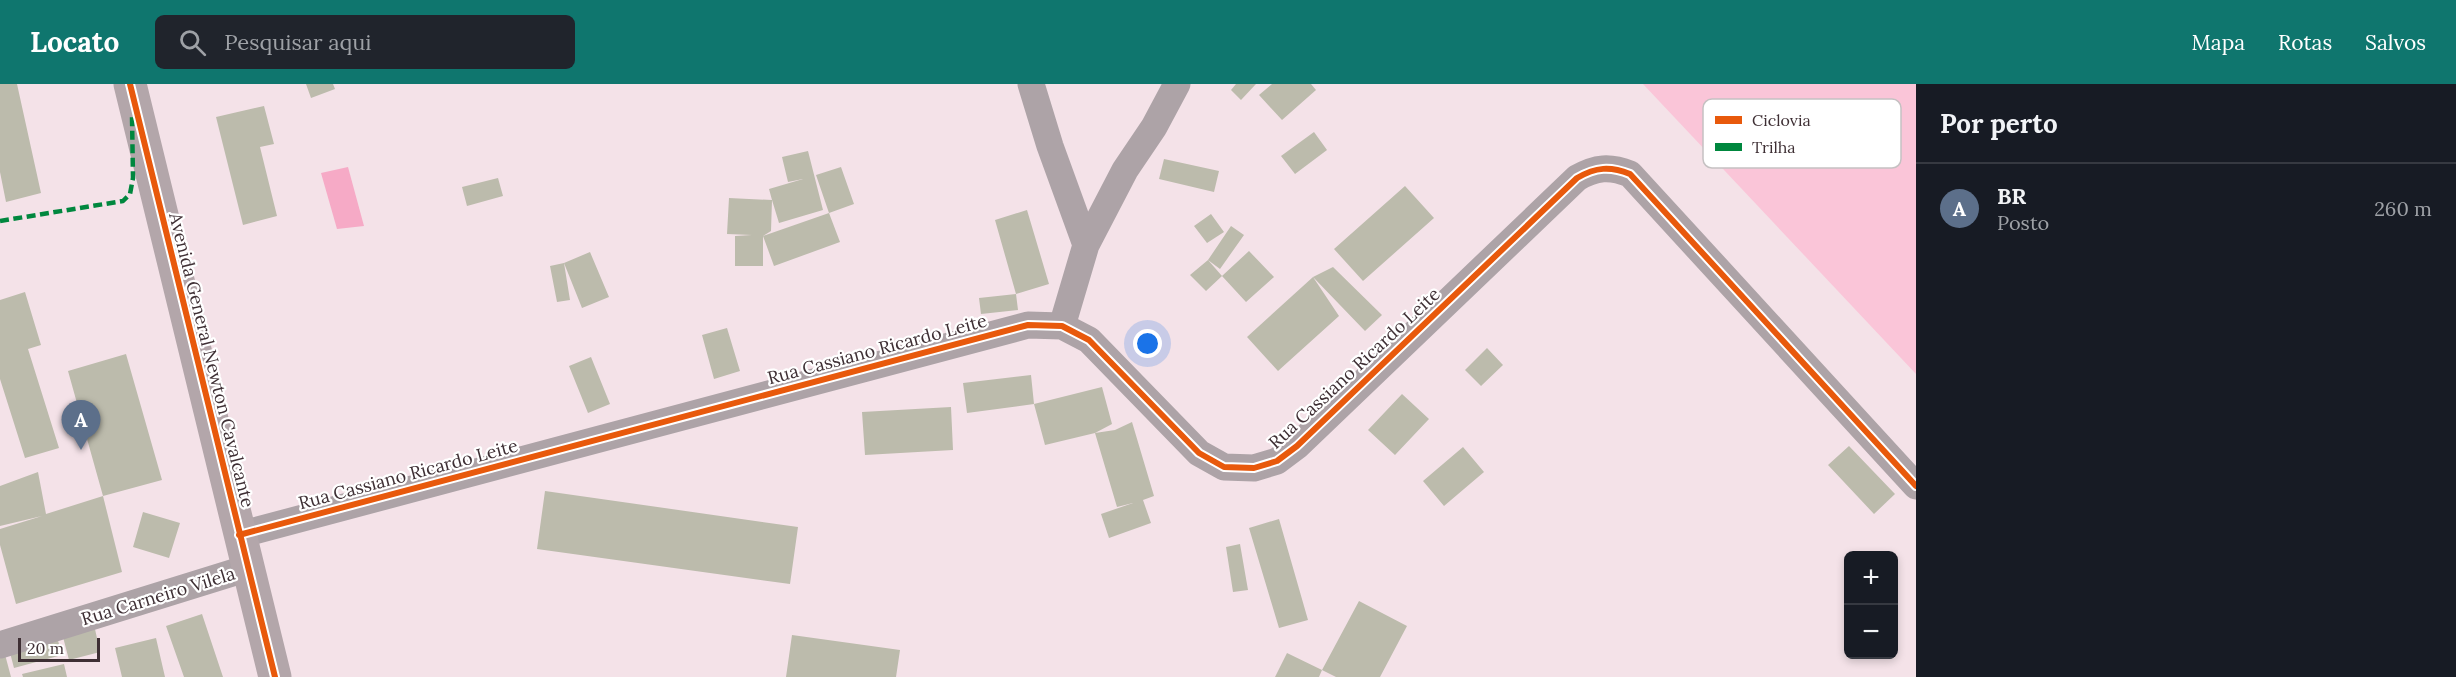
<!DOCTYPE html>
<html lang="pt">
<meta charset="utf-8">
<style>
body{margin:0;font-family:Lora,serif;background:#20242c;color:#f1f3f6}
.controls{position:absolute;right:18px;bottom:18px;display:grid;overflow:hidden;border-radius:9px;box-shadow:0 3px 9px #0003}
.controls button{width:54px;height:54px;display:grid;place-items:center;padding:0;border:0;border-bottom:2px solid #363941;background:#171b24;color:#f1f3f6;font:30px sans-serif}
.scale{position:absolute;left:18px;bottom:15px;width:82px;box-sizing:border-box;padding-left:6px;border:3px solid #3e2f34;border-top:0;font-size:16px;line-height:21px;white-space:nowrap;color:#3e2f34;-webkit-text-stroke:4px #fff;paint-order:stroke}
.you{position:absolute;left:1148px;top:260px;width:21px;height:21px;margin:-15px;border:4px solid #fff;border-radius:50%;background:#1a73e8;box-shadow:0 0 0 9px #1a73e833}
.badge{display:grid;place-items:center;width:39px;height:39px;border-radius:50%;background:#0f766e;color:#fff;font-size:20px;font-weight:700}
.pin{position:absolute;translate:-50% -50px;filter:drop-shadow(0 2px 3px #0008)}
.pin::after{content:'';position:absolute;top:32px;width:21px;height:18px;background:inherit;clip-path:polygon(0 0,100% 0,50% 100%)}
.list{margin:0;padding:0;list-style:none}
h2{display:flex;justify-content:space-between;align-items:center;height:78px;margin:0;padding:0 24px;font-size:26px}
h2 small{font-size:20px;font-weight:400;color:#9ea1a6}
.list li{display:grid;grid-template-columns:39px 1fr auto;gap:18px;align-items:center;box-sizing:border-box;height:90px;padding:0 24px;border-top:2px solid #363941}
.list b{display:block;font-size:22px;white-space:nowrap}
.list p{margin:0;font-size:20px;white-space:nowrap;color:#9ea1a6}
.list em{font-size:20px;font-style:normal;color:#9ea1a6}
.icon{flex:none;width:33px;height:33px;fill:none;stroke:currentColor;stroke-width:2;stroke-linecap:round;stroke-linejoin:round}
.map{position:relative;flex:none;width:1916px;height:593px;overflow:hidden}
header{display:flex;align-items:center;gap:36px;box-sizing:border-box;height:84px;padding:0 30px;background:#0f766e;color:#fff}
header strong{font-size:28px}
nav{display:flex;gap:33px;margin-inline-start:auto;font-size:21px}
.search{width:420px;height:54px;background:#20242c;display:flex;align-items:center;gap:15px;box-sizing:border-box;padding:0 21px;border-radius:9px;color:#9ea1a6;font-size:22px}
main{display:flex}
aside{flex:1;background:#171b24}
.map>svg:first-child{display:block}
</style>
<header>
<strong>Locato</strong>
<div class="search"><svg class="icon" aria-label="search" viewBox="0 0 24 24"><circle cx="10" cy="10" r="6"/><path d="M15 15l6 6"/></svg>Pesquisar aqui</div>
<nav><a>Mapa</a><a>Rotas</a><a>Salvos</a></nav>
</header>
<main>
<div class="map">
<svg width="1916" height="593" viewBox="0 0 1916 593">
<rect width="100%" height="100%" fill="#f4e2e8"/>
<path fill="#fac5d8" d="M1643,0H1916V290Z"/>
<path fill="#f6aac6" d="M348,83L364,142L337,145L321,89Z"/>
<path fill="#bcbbac" d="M0,0H17L41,109L6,118L0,88Z
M306,0H333L335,5L311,14Z
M1236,0H1256L1241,16L1231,6Z
M1272,0H1311L1316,6L1282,36L1259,11Z
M264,22L274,60L260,63L277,132L243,141L216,33Z
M1314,48L1327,66L1295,90L1281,72Z
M808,67L823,126L779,139L772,116L771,147L763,152V182H735V152L752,151L727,150L729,114L772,116L769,105L803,95L788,98L782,73Z
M1164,75L1219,87L1214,108L1159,95Z
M841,83L854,120L829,129L816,91Z
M498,94L503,112L467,122L462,103Z
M1405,102L1434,134L1363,197L1334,165Z
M1027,126L1049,200L1016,210L995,136Z
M829,129L840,158L774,182L763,152Z
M1211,130L1224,148L1207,159L1194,142Z
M1231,142L1244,151L1220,185L1208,176L1222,192L1249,167L1274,193L1246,218L1222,192L1206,207L1190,191L1208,176Z
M590,168L609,213L582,224L564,179Z
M564,179L570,216L557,218L550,182Z
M1333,183L1382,231L1365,247L1313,193Z
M1313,193L1339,232L1278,287L1247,253Z
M25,208L41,261L28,265L59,364L25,374L0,295V216Z
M1016,210L1018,226L981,230L979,214Z
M727,244L740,287L714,295L702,251Z
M1487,264L1503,281L1481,302L1465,286Z
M126,270L162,396L103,412L68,287Z
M591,273L610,320L588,329L569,282Z
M1031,291L1034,320L1102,303L1112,340L1095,349L1045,361L1034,320L967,329L963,299Z
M1402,310L1429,335L1395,371L1368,346Z
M951,323L953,366L865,371L862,328Z
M1132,338L1154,412L1143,416L1151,439L1109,454L1101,430L1133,419L1117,423L1095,349L1115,346Z
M1849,362L1895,410L1874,430L1828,381Z
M1463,363L1484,388L1444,422L1423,397Z
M38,388L46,430L103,412L122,488L16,520L0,461V445L42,432L0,442V402Z
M545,407L798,443L790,500L537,465Z
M143,428L180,439L169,474L133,463Z
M1279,435L1308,536L1279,544L1249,444Z
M1240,460L1248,506L1233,508L1226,463Z
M1359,517L1407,542L1380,593H1336L1322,586Z
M202,530L223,593H184L166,542Z
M95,545L100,568L69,576L63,553Z
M792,551L900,566L896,593H786Z
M57,553L62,571L14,584L9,565Z
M156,554L165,593H122L115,564Z
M3,563L11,593H0V565Z
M1287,569L1322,586L1319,593H1275Z
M64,580L67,593H23L22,590Z"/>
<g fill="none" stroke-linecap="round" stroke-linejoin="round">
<path stroke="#ada3a7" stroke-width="27" d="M1031,0L1050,62L1086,161
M1062,242L1086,161L1125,86L1154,43L1177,0
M239,451L1028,241L1062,242L1089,256L1199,369L1224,383L1254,384L1277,377L1297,362L1577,94C1596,83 1610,82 1630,90L1916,402
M0,561L248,484"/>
<path stroke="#b3a6aa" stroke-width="33" d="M130,0L275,593"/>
<path stroke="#00873e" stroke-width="4.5" stroke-dasharray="9 4.5" stroke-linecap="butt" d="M0,137L123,117L130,110L133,94L132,32"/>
<g stroke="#fff" stroke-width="10">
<path id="cycleway" d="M130,0L275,593
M239,451L1028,241L1062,242L1089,256L1199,369L1224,383L1254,384L1277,377L1297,362L1577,94C1596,83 1610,82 1630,90L1916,402"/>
</g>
<use href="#cycleway" stroke="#e8590c" stroke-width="6"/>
</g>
<g text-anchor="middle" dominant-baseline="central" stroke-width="4.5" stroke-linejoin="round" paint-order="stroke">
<g font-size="18" fill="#3e2f34" stroke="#fff">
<text transform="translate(877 265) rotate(-15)">Rua Cassiano Ricardo Leite</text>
<text transform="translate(212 276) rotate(76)">Avenida General Newton Cavalcante</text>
<text transform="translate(1354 284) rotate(-43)">Rua Cassiano Ricardo Leite</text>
<text transform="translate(408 390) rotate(-15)">Rua Cassiano Ricardo Leite</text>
<text transform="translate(158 512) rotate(-17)">Rua Carneiro Vilela</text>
</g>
</g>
<rect x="1703" y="15" width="198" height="69" rx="9" fill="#fff" stroke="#c5c1c2" stroke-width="1.5"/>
<rect x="1715" y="32" width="27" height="8" fill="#e8590c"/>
<rect x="1715" y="59" width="27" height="8" fill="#00873e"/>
<g font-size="16" fill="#3e2f34">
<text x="1752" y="42">Ciclovia</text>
<text x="1752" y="69">Trilha</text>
</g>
</svg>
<div class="controls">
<button>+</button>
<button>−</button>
</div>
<div class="scale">20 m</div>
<div class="you"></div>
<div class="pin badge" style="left:81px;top:366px;background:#5c6f8a">A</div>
</div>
<aside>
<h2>Por perto<small></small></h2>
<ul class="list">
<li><span class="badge" style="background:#5c6f8a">A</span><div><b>BR</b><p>Posto</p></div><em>260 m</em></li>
</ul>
</aside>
</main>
